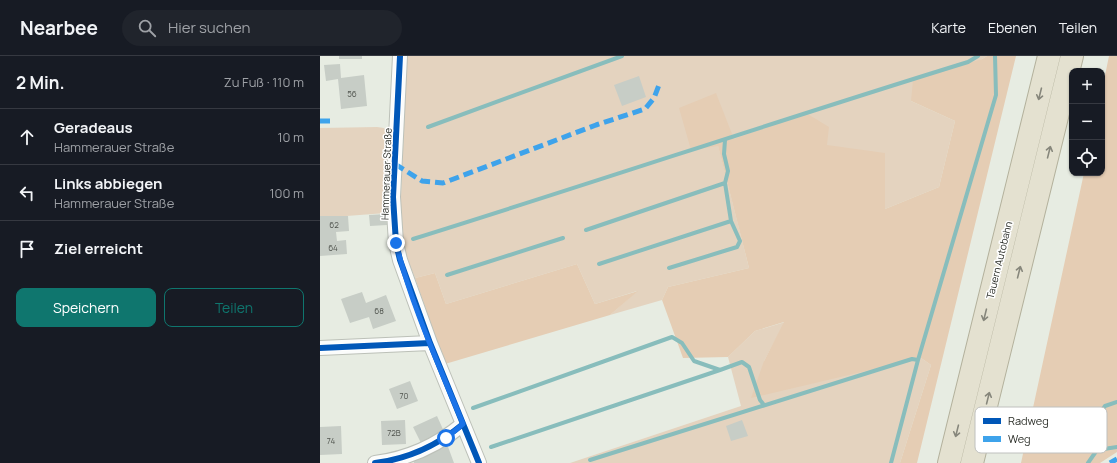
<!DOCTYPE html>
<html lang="de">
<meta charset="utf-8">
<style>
body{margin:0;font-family:Manrope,sans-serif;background:#20242c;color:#f1f3f6}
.controls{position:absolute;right:12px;top:12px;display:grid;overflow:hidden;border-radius:8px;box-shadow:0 1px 3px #0004}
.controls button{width:36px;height:36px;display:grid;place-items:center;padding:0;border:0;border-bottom:1px solid #363941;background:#171b24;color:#f1f3f6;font:20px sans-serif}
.stop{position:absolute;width:12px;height:12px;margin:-9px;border:3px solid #1a73e8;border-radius:50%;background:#fff}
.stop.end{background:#1a73e8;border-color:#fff;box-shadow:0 1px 4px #0008}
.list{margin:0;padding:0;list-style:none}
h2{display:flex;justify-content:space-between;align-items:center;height:52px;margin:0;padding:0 16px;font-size:17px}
h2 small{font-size:13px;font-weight:400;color:#9ea1a6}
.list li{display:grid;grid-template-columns:26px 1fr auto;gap:12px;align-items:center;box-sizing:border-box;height:56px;padding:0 16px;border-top:1px solid #363941}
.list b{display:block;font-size:15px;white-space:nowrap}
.list p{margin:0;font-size:13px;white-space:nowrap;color:#9ea1a6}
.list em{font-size:13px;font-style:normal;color:#9ea1a6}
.actions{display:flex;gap:8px;padding:12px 16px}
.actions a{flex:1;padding:9px 0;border:1px solid #0f766e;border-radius:8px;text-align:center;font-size:14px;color:#0f766e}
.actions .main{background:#0f766e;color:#fff}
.icon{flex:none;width:22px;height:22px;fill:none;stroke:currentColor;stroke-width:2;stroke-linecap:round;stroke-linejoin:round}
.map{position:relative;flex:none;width:797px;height:407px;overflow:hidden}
header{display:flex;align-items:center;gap:24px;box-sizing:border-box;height:56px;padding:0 20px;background:#171b24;border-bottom:1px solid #363941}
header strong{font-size:19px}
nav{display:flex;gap:22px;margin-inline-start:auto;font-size:14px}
.search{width:280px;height:36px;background:#20242c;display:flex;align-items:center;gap:10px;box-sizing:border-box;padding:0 14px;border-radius:22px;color:#9ea1a6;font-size:15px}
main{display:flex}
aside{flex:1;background:#171b24}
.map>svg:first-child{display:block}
</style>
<header>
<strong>Nearbee</strong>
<div class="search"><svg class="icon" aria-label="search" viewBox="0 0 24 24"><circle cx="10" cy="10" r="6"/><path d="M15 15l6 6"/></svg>Hier suchen</div>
<nav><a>Karte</a><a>Ebenen</a><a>Teilen</a></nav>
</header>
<main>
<aside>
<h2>2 Min.<small>Zu Fuß · 110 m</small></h2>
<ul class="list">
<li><svg class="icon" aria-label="ahead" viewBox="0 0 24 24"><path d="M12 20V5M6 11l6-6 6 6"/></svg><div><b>Geradeaus</b><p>Hammerauer Straße</p></div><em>10 m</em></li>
<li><svg class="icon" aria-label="left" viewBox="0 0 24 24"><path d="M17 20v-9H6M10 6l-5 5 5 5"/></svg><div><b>Links abbiegen</b><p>Hammerauer Straße</p></div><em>100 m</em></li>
<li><svg class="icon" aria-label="arrive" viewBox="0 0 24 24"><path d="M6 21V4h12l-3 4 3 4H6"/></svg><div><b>Ziel erreicht</b></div></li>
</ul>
<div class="actions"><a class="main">Speichern</a><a>Teilen</a></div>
</aside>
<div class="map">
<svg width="797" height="407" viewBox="0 0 797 407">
<rect width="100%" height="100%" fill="#e7ece2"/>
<path fill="#e4d3bf" d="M87,0H667L591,45L635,65L619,131L565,153L414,83L398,89L429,212L348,231L342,244L290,259L317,235L275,248L257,208L126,248L115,217L95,222L83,192L80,164Z
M57,71L64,72L68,79L66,157L0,162V72Z
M465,266L444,305L601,302L611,309L580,407H250L421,350L408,301L435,275Z"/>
<path fill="#e5cdb4" d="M667,0H696L597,407H580L611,309L601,302L431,342L444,305L464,266L435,275L408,301L363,302L342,244L348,231L429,212L398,90L371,94L359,52L396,37L414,83L486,57L509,71L507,89L565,97V153L619,131L635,65L591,45L593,24L662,3Z
M789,0H797V396L780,407H701L764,117H782V34Z
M257,208L275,248L318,235L290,259L125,308L95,222L115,217L126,248Z"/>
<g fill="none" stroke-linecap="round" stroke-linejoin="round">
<path stroke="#88bdbc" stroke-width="4" d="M108,71L302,0
M266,174L405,127
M93,183C279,125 463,63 648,6L658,0
M279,208L411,165
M349,212L417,191L420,185L411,165L405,127L408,115L404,98L405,84
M127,219L243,182
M153,352L352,281L362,287L374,305L400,314L422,306L429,311L440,344L444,349
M171,391L400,314
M777,394L773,367L785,350L797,346
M270,404L592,303L598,304
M571,407L598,304L676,39L675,0
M768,407L777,394L797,391"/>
</g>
<path fill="#c7cdc6" d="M19,0H42V3H19Z
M20,8L21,22L44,19L47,50L21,53L18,23L6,25L4,9Z
M319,20L326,41L302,50L294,29Z
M66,158L67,169L50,170L49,159Z
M0,160H28L29,175L16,176L17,185L26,184L27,198L0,200Z
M42,236L46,247L66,239L76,265L53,273L49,261L30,267L21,243Z
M90,325L98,345L77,353L69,333Z
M117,360L126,380L102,389L93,371Z
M85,364L86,388L62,389L61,365Z
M422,364L428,380L411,385L406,370Z
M21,370L22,398L0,399V371Z
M127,388L134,407H94L93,404Z"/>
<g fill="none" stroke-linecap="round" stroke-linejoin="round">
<g stroke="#bcc0b8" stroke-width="16">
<path id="street" d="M80,0L73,141L76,187L80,204L110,287L159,407
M0,292L110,287
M55,407C87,403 118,389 143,368"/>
</g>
<g stroke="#b3b19c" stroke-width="24">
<path id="highway" d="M629,407L729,0
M652,407L752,0"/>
</g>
<use href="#street" stroke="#fbfcfb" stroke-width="14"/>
<use href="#highway" stroke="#e4e1d0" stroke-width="22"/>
<path stroke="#3ea3eb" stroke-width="5" stroke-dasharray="10 5" stroke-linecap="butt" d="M0,65H10
M75,108L102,125L123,127L276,69L325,53L334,42L339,29
M790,407L797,403"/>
<g stroke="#fff" stroke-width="8">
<path id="cycleway" d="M80,0L73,141L76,187L80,204L110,287L159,407
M0,292L110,287
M55,407C87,403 118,389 143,368"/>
</g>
<use href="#cycleway" stroke="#0057b8" stroke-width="6"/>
</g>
<defs><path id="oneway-shaft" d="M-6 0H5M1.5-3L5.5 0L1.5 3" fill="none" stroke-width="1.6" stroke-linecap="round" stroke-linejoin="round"/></defs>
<g stroke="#86867b">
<use href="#oneway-shaft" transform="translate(720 38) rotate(104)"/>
<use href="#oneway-shaft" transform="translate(729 96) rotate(-76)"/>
<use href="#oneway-shaft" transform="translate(699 216) rotate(-76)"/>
<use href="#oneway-shaft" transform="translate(665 259) rotate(104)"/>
<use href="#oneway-shaft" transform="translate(668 342) rotate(-76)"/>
<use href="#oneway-shaft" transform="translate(637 375) rotate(104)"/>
</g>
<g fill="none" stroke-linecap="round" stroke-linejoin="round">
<path stroke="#1a73e8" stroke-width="5" d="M76,187C91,249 119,309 143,368L126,382"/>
</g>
<g text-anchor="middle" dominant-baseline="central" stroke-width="3" stroke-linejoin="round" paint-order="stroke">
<g font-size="8" fill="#50544e">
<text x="32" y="37">56</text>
<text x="14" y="168">62</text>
<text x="13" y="191">64</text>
<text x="59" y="254">68</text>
<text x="84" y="339">70</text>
<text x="74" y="376">72B</text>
<text x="11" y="384">74</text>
</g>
<g font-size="10" fill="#292c26" stroke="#fff">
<text transform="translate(66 118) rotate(-88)">Hammerauer Straße</text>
<text transform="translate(679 204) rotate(-76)">Tauern Autobahn</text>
</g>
</g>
<rect x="655" y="351" width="132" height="46" rx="6" fill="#fff" stroke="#bfc0be" stroke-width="1"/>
<rect x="663" y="362" width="18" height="6" fill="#0057b8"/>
<rect x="663" y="380" width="18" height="6" fill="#3ea3eb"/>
<g font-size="11" fill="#292c26">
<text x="688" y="369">Radweg</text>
<text x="688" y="387">Weg</text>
</g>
</svg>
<div class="controls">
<button>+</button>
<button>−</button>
<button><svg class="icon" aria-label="locate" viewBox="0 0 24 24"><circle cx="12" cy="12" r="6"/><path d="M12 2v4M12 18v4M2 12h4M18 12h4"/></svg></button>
</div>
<div class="stop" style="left:126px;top:382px"></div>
<div class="stop end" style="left:76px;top:187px"></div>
</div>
</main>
